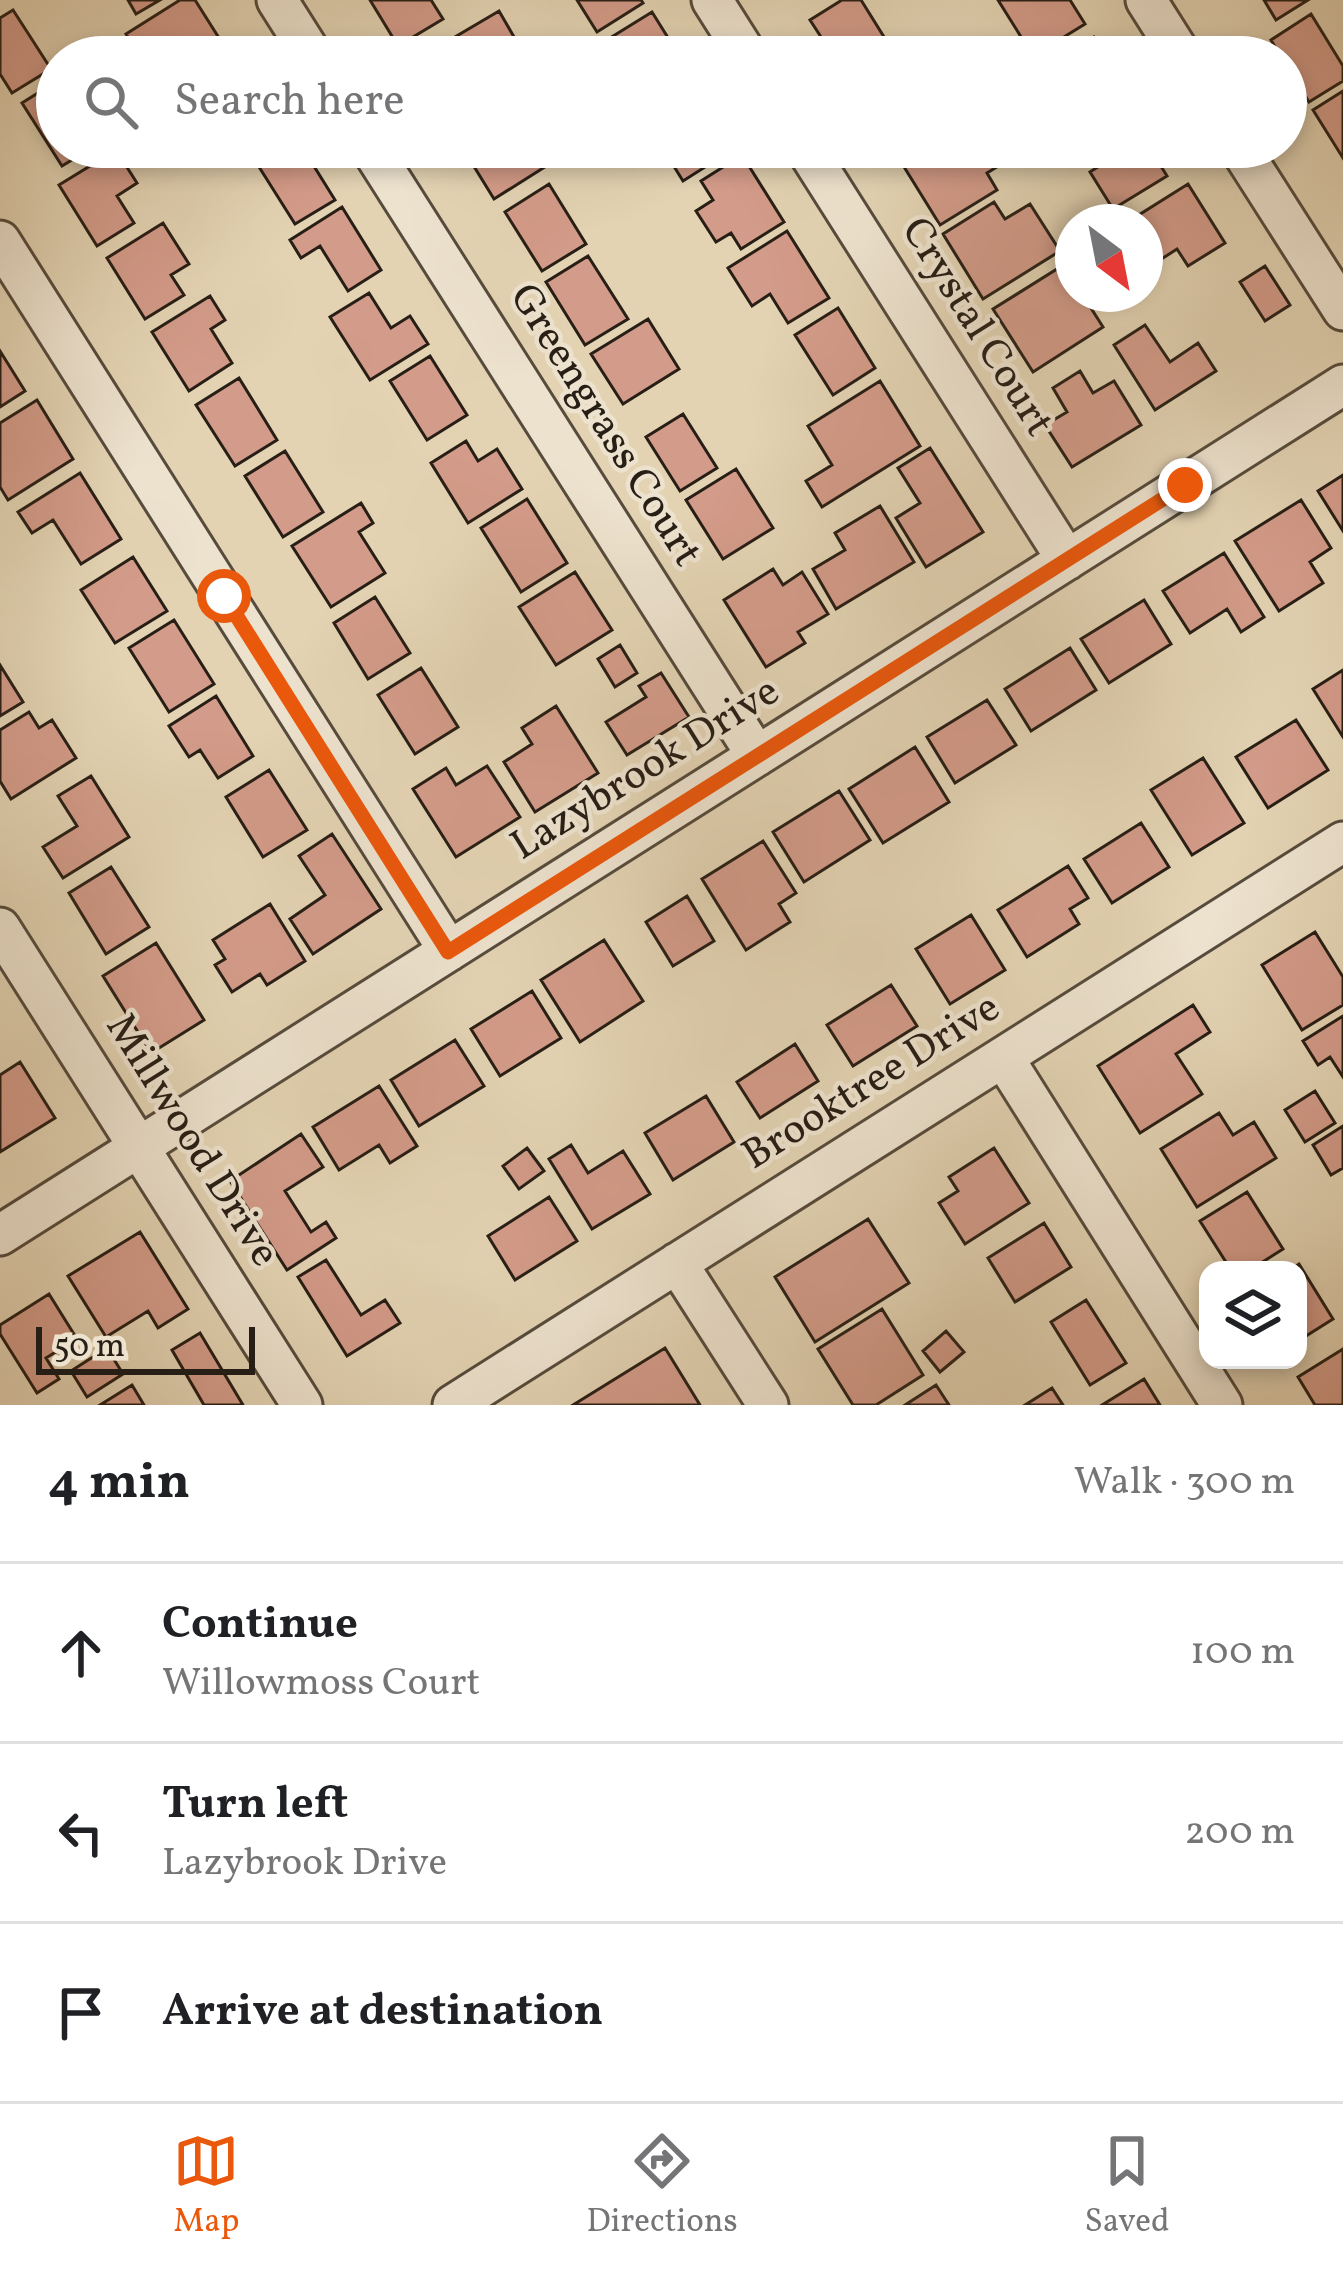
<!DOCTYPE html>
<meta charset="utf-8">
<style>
body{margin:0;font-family:Vollkorn,serif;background:#f6f6f6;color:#202124}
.controls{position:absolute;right:36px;bottom:36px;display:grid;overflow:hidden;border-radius:24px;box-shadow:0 6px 18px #0003}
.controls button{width:108px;height:108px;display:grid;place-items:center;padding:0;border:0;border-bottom:3px solid #e0e0e0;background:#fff;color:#202124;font:60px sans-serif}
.compass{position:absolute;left:1055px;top:204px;width:108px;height:108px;border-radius:50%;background:#fff;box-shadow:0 6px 18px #0003;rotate:148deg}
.scale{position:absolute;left:36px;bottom:30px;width:219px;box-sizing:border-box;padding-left:12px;border:6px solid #271e15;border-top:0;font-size:33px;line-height:42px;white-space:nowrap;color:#271e15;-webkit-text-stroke:9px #ede2ce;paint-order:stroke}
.stop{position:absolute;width:36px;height:36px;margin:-27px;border:9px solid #ea580c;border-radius:50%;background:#fff}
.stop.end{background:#ea580c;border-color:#fff;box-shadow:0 3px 12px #0008}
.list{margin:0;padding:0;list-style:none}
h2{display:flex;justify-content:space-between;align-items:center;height:156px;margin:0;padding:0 48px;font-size:51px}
h2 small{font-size:39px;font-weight:400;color:#757577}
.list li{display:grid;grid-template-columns:78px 1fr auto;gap:36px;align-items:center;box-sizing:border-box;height:180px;padding:0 48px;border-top:3px solid #e0e0e0}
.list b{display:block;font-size:45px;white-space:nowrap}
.list p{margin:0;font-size:39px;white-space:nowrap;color:#757577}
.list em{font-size:39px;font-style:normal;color:#757577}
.icon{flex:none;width:66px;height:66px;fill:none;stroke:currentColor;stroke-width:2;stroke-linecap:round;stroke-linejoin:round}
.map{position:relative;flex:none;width:1343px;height:1405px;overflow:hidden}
.search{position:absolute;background:#fff;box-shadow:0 6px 18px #0003;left:36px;right:36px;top:36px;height:132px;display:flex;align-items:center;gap:30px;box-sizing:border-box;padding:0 42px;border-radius:66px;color:#757577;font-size:45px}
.sheet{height:696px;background:#fff}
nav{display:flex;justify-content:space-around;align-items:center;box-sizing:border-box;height:168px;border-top:3px solid #e0e0e0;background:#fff;font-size:33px;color:#757577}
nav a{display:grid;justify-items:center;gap:6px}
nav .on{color:#ea580c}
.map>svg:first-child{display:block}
</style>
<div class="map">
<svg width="1343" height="1405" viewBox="0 0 1343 1405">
<rect width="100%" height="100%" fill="#e3d3b3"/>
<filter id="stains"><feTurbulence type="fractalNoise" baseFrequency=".00167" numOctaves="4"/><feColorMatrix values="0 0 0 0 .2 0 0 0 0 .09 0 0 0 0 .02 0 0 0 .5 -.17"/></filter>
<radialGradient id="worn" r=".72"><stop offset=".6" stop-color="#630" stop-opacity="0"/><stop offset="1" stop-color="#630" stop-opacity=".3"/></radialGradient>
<path fill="#d39b89" stroke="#271e15" stroke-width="3" d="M128,0H160L136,14Z
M180,0H195L231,57H140L126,34Z
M370,0H431L443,19L398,46Z
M577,0H641L643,3L597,32Z
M842,0H861L894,53L887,57H834L810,20Z
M998,0H1070L1085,24L1033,56Z
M1264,0H1308L1276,20Z
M13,10L51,69L12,93L0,74V18Z
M499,11L514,37L492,49L497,57H421Z
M652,12L680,57H603L597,46Z
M1311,14L1343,66V81L1309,102L1286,65V57H1281L1271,40Z
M1094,37L1107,57H1062Z
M57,81V147H93L62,166L22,103Z
M1343,91V158L1313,110Z
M273,147H302L335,200L295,224L254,159Z
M462,147H541L551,163L494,199Z
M662,147H735V148L683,181Z
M924,147H969L978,161L997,149L1005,162L987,173L997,190L940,225L901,162Z
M1098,147H1149L1167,176L1113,209L1090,172L1107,161Z
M116,150L137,183L117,196L134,223L97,246L59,185Z
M742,155L784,222L741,249L731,233L716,242L696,211L713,200L701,181Z
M549,184L586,244L542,271L505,212Z
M1188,184L1225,243L1188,266L1177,249L1160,260L1145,235V222H1137L1134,218Z
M994,202L1005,219L1030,204L1060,251L983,299L943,234Z
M342,207L381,270L348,291L320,246L301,258L290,240Z
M163,223L189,264L171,275L184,295L145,319L107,258Z
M787,231L829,298L788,323L770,294L752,306L728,268Z
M588,256L628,319L585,345L546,282Z
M1073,259V294H1082L1103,327L1033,372L993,309Z
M1265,266L1290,305L1265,321L1240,282Z
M369,293L391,328L410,316L428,344L370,380L330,317Z
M210,296L225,320L211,329L232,363L189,391L152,332Z
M838,308L875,368L833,395L795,335Z
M648,319L679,369L623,404L591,354Z
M1145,325L1170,362L1198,343L1216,371L1155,410L1114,345Z
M0,351L25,391L0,407Z
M430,356L467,415L427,440L390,381Z
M1080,371L1093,393L1114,381L1141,425L1072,467L1045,425L1067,412L1053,388Z
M239,378L277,440L235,466L196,405Z
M880,381L920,446L822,507L806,481L832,465L808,426Z
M37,400L73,459L8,500L0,487V423Z
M683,414L717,468L680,491L646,437Z
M466,441L478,461L497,449L522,489L468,523L431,463Z
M930,448L983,532L926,567L896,518L920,503L898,468Z
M285,451L323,512L283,537L245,476Z
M736,469L773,528L723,559L686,500Z
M80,473L121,539L81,564L53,520L32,533L18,512Z
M1343,475V531L1318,491Z
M527,499L567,563L521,592L481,528Z
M1301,500L1331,548L1310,562L1323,583L1279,611L1235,541Z
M361,503L373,523L359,532L385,573L331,607L292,546Z
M880,506L914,562L836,609L813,569L845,550L835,533Z
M1224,553L1264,617L1241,632L1227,609L1190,633L1163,591Z
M133,557L167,611L115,643L81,590Z
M773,569L783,585L802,572L828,614L798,632L805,643L766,667L724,600Z
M575,572L612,630L556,665L519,607Z
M375,597L410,653L368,679L334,623Z
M1144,600L1171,644L1109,683L1081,639Z
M174,620L214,684L169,712L129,648Z
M620,645L637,673L615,687L598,659Z
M1070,648L1096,690L1031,731L1005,689Z
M0,665L23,702L0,716Z
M421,668L458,727L415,754L378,695Z
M1343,670V737L1313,689Z
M661,673L689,717L627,755L606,722L646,697L639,686Z
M216,696L253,756L218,778L200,750L189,757L169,726Z
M987,700L1016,745L955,783L927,737Z
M556,706L598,773L535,812L504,762L532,744L522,728Z
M29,712L39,728L52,720L76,758L11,799L0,781V730Z
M1296,720L1328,770L1268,808L1236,757Z
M915,747L949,802L883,843L849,789Z
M1203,758L1244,823L1192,855L1151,790Z
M487,766L520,817L456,857L413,789L446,768L456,785Z
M269,770L307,830L263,857L226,797Z
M91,776L129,837L63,878L43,847L77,826L58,796Z
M839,791L870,840L804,882L773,832Z
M1141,823L1169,867L1112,903L1084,859Z
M332,834L381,909L313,954L290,919L325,895L299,856Z
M763,841L796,893L779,904L790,922L746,950L702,879Z
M1068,866L1088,898L1070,909L1079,924L1027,957L998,910Z
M111,867L149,927L106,954L69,893Z
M687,896L714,941L673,966L646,922Z
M270,904L305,961L267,985L260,974L232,992L215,965L225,959L213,940Z
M971,915L1005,970L950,1004L916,949Z
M1315,932L1343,977V1005L1302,1030L1262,965Z
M604,940L643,1001L580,1042L541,980Z
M156,943L204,1020L151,1053L103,976Z
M891,985L917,1026L853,1066L827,1025Z
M532,991L561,1038L500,1076L471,1029Z
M1193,1005L1210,1032L1176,1054L1202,1094L1140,1133L1098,1066Z
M1343,1016V1077L1330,1057L1318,1065L1303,1041Z
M455,1040L484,1086L419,1126L391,1080Z
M795,1044L818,1081L760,1118L737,1082Z
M20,1062L55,1118L0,1152V1075Z
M379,1086L417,1146L390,1163L379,1145L339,1170L313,1127Z
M1315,1091L1335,1123L1305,1142L1285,1110Z
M706,1096L734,1142L673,1180L645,1133Z
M1219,1113L1233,1135L1254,1122L1276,1158L1197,1207L1161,1149Z
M1343,1126V1168L1331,1175L1313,1145Z
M301,1134L323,1167L285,1191L311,1232L326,1222L336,1238L287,1270L230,1181Z
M571,1145L588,1173L623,1151L650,1194L592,1229L549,1159Z
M527,1148L544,1171L519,1189L503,1166Z
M994,1148L1029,1203L965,1244L939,1203L958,1191L949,1177Z
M1247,1192L1283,1249L1250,1270H1231L1200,1221Z
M549,1197L577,1241L515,1280L488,1236Z
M868,1219L909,1283L815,1342L775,1277Z
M1044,1223L1071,1267L1015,1302L988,1258Z
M140,1232L188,1309L158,1328L148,1311L106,1337L68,1276Z
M326,1260L361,1315L385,1300L400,1323L347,1356L298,1277Z
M1299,1264L1333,1319L1298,1341V1270H1290Z
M49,1294L77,1339L46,1358L59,1379L37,1393L0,1334V1325Z
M1086,1300L1126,1363L1090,1385L1051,1322Z
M882,1309L923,1375L876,1405H853L818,1349Z
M946,1331L964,1352L940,1372L923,1351Z
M200,1333L243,1405H204L172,1350Z
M107,1348L123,1374L87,1397L71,1371Z
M665,1348L700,1405H573Z
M1343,1349V1405H1315L1298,1377Z
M1144,1379L1160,1405H1102Z
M132,1385L144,1405H100Z
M936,1385L949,1405H905Z
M1052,1388L1063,1405H1025Z"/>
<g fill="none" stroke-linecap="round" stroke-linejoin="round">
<g stroke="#564b3c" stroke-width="45">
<path id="minor" d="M277,0L313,57
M712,0L748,57
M1146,0L1182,57
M370,147L757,756
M805,147L1067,560
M1239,147L1343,310
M0,241L449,951
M0,928L302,1405
M1003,1057L1222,1405
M0,1235L1343,385
M677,1263L768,1405
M453,1405L1343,842"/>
</g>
<use href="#minor" stroke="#ede2ce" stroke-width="39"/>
</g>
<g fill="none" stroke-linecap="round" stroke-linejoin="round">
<path stroke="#ea580c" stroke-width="15" d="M224,596L448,952L1185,485"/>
</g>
<g text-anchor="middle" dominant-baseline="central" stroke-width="9" stroke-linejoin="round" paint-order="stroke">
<g font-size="42" fill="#271e15" stroke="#ede2ce">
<text transform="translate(976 328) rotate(58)">Crystal Court</text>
<text transform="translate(604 426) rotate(58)">Greengrass Court</text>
<text transform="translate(646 770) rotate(-32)">Lazybrook Drive</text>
<text transform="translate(872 1083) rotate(-32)">Brooktree Drive</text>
<text transform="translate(191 1141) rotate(58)">Millwood Drive</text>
</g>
</g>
<rect width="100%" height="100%" filter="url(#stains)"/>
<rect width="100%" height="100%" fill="url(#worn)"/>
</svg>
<div class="controls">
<button><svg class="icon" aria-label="layers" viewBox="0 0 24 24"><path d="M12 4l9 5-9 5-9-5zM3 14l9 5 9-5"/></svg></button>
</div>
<svg class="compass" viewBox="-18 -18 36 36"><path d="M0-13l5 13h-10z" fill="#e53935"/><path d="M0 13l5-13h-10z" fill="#757577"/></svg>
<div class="scale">50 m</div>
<div class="stop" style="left:224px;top:596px"></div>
<div class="stop end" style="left:1185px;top:485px"></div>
<div class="search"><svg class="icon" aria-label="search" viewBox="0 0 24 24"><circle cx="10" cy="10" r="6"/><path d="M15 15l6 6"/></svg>Search here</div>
</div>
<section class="sheet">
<h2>4 min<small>Walk · 300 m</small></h2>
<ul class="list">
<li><svg class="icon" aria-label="ahead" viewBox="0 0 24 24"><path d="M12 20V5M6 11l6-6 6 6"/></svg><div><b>Continue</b><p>Willowmoss Court</p></div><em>100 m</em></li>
<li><svg class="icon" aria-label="left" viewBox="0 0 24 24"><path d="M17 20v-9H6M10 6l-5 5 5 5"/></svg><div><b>Turn left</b><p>Lazybrook Drive</p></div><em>200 m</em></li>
<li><svg class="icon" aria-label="arrive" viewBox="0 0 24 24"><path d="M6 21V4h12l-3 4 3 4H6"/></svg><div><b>Arrive at destination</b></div></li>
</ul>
</section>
<nav>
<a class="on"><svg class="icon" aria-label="map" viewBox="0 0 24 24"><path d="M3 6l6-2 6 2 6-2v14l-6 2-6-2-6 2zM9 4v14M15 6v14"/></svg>Map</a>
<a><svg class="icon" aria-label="directions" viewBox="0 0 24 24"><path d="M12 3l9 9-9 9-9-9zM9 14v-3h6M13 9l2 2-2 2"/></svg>Directions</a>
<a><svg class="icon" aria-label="saved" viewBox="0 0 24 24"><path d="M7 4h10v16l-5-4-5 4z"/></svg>Saved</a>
</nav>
